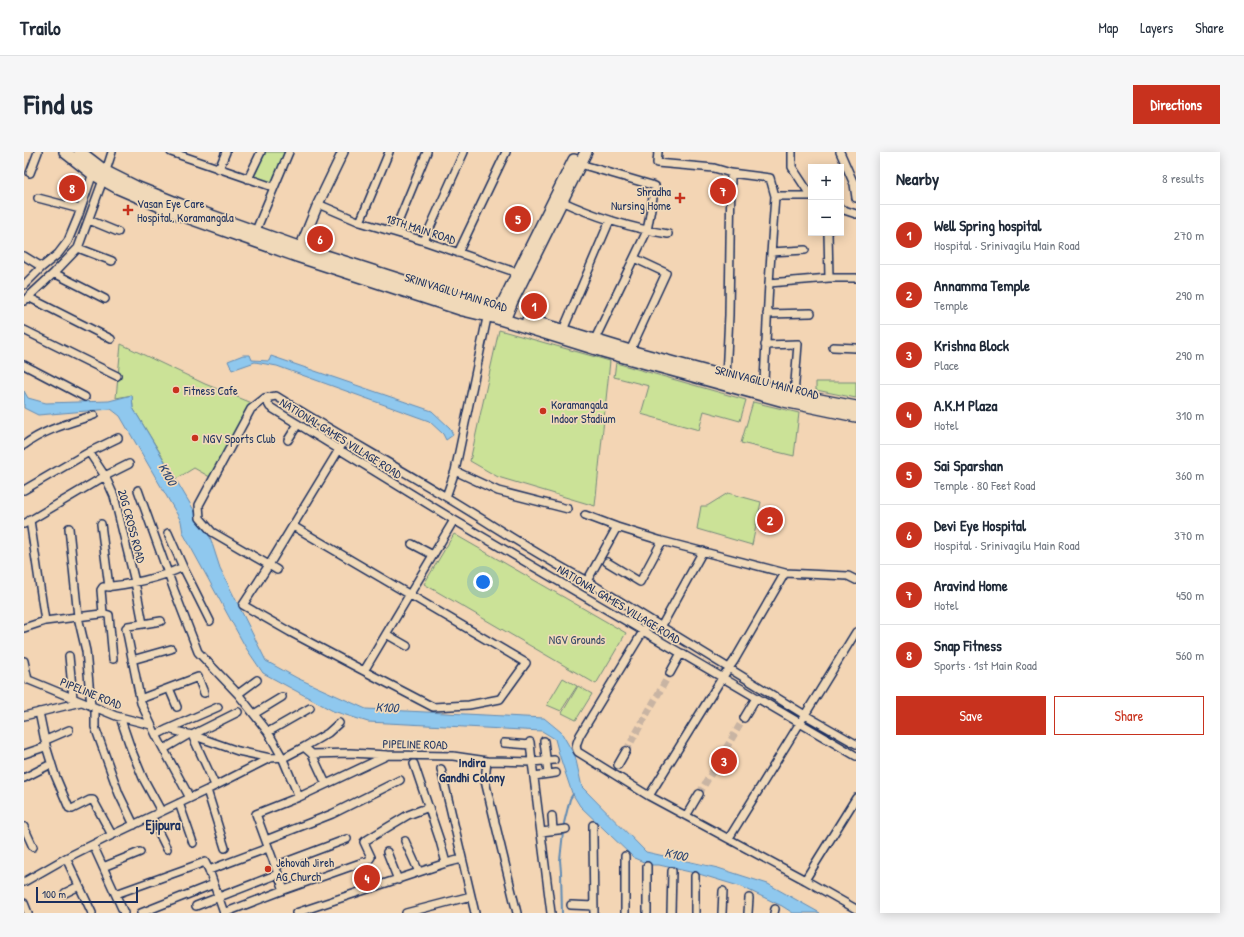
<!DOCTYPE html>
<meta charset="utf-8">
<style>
body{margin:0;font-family:"Patrick Hand",sans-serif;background:#f6f6f7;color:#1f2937}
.controls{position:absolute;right:12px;top:12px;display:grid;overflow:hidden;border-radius:0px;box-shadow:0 2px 10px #0003}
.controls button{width:36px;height:36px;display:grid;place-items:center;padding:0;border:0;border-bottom:1px solid #e0e1e3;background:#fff;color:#1f2937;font:20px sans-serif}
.scale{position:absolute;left:12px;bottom:10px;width:102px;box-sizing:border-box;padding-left:4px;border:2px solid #1b2f5e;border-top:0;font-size:11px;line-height:14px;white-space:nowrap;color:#1b2f5e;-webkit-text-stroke:3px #f0d9b9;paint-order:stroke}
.you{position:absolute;left:459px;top:430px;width:14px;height:14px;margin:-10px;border:3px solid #fff;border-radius:50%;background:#1a73e8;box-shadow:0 0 0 6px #1a73e833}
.badge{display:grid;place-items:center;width:26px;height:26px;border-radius:50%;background:#c8321e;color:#fff;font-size:13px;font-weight:700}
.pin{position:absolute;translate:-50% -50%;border:2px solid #fff;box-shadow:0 1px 4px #0006}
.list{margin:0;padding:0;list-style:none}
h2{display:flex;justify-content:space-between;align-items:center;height:52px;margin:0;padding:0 16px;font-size:17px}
h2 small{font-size:13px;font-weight:400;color:#747a83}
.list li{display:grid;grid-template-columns:26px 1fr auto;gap:12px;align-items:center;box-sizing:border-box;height:60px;padding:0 16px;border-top:1px solid #e0e1e3}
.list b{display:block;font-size:15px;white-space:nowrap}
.list p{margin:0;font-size:13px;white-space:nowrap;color:#747a83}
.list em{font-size:13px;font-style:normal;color:#747a83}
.actions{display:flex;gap:8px;padding:12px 16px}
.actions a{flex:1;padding:9px 0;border:1px solid #c8321e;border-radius:0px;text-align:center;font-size:14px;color:#c8321e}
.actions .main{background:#c8321e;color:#fff}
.map{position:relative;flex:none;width:832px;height:761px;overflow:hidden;border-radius:0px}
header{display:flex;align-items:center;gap:24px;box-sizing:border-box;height:56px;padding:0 20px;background:#fff;border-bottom:1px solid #e0e1e3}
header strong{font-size:19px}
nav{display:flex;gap:22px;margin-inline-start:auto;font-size:14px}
.intro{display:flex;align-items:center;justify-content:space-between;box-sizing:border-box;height:96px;padding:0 24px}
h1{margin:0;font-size:28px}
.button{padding:10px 18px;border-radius:0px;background:#c8321e;color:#fff;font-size:14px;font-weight:700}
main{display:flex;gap:24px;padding:0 24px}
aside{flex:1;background:#fff;border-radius:0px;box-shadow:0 2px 10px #0003}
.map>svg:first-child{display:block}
</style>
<header>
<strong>Trailo</strong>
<nav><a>Map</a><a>Layers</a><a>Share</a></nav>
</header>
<div class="intro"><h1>Find us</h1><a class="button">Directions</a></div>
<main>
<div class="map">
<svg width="832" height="761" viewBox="0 0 832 761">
<rect width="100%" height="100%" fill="#f3d5b4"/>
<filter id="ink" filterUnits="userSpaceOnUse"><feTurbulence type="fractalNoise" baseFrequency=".025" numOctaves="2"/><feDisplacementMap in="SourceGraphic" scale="8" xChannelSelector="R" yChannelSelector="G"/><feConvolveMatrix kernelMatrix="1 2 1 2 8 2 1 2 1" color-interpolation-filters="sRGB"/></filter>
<g filter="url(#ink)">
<path fill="#cbe297" stroke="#73887a" d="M241,0H261L247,32L230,25Z
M475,178L586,209L571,354L474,325L446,309Z
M97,192L181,232L233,253L193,329L170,316L152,327L109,256L108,243L92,246Z
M592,211L722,248L716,269L680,259L675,278L617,262L625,234L590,225Z
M792,230H832V246L792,238Z
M729,250L775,261L770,304L717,291Z
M704,341L737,350L728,393L673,377L677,354H683Z
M430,382L602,481L572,532L400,432Z
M539,526L553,534L537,559L523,553Z
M554,534L568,542L552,568L538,561Z"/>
<path fill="#8fc8ee" stroke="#618bb4" d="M219,203H226L228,208L245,209L247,204L408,259L426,276L429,283L422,288L419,282L405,269L253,214L231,210L208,218L204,209Z
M0,239L4,246L22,251L85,249L108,243L109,256L186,385L196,416L242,509L273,526L342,557L520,566L537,580L551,604L558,635L622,700L694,716L744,732L796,761H769L758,754L718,735L675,722L635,713H627L610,706L556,654L548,641L535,602L531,587L518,579L344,570L309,559L239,521L222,496L159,381L157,369L96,264L87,257L14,263L0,256Z"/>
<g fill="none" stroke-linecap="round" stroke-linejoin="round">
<path stroke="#618bb4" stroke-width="2" d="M538,761L537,720L536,708L540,671L546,647L549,642"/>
<path stroke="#c8b4a3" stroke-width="7" stroke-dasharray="7 3.5" stroke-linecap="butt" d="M602,599L646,521
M675,642L720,566"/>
<g stroke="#1b2f5e" stroke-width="10">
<path id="minor" d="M147,0L249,35
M634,0L633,11L690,16L707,21L746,26L751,44L745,131
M768,0V15L783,38L787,40
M816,0L830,32H832
M556,12L631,34L623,79L571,187
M195,17L202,0
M6,21L14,0
M224,27L237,0
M830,32L832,46
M751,44H787
M14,46L56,57
M535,48C569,64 606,76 644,82
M294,52L336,70L400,89L494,121
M817,57L832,62
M65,68L94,80
M336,70L365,0
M370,80L403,0
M804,81L805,126
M230,83L265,0
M400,89L440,0
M54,96L88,109
M747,100L781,98
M434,101L482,0
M0,104L18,115
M30,121L81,147
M0,133L18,115L34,102L44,89L54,65L70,18
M4,145L87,187
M0,149L30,121L54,96L79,28L88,0
M743,162L787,161
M0,178L93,224
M539,178L586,68
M741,193L774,192L770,243
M809,195L832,196
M606,199L642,121L610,106
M0,213L61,245
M702,225L705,163L707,21
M739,237L740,229L745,131L805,126H832
M241,246L246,255L430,368L832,604
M322,286L245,413L188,380L176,366L175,353L227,257L241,246L252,244C308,279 366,311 422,345C469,373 514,404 563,429L781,563L832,592
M264,288L274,272
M0,293C21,277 46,271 70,263
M65,300L81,324L105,312
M431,319L474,339L544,357
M0,338L65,300L94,286
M114,338L150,438L174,500L214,542L244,580L258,605L275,645
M422,345L431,319L464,161
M561,363L593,375L638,389L761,421L824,424L832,428
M6,368L21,469
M0,372L81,324L90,344L111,430L119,472L104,474L102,476L117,551L132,583L166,646
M77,372L85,435
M269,374L502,511L476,547L445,553L409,555L340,519
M45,376L54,465L62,499L67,554
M144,381L159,415L186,469
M388,392L409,403
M583,410L616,430L638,389
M253,418L245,413L219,453L266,480L340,519L430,368
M563,429L593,375
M78,461L85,463L89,507
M626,468L556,583C554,589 550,594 554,600L625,644L781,728L832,646
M119,472L137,469
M637,475L679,399
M0,476L21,469L77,462L79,461L77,438L79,435C105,433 136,426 159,415
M362,482L383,494
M45,504L49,546
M108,508L147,497
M0,509L4,528
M646,521L657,501
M0,526L92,564L127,573
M145,536L153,555
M214,542L233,528
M116,547L174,525L180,541
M71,556V575L95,642L110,673
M15,560L21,589
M230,562L258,545
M0,564L57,550
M96,565L107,597L119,626L137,659
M720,566L732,546
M144,577L194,555
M244,580L286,556
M132,583L144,577L168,583L214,599L246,606L261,605L280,595L288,602L326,601L364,603L429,604L463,609L508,610L527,761
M520,589L524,622
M506,590L508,610L530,608
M480,591L506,593
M22,594L31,623L45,656L48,657L66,648H69L88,683
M280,595L304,581L315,571
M140,597L164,583
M0,602L21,595L22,593L21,589L22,588L45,578
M288,602L302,632
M362,604L275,645L232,662L260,738L345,708L347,705L340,690L341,689L384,663L405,655
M463,609L461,629L493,761
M390,612L416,689L422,711
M594,613L602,599
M417,617L451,761
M510,624L532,621
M0,626L27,612
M191,633L168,583L214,560
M183,638L201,696
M625,644L698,526L710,509L761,421
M155,651L169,691
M528,664L529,678
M662,664L675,642
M127,665L143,697
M569,673V684L570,761
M0,675L9,695
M517,680L542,677
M705,686L832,480
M242,688L308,662L376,628
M381,689L395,720
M69,693L100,761
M363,700L374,728
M601,704V761
M42,706L68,761
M251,714L323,687
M623,714V761
M79,715L116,700
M185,718L244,696
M671,724V761
M781,728L832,757
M0,730L42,706L88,683L183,638L246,606
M41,741L55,734
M92,742L181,710L185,718L200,761
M0,751L4,761
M547,753L570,754
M172,754L254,722
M117,761L190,732
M200,761L260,738
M272,761L422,711L438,707
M382,761L447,744
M647,761L648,719
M698,761L699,739
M724,761L725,746
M750,761L751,757"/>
</g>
<g stroke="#1b2f5e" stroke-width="12">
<path id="tertiary" d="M274,101L294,52L319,0"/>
</g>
<g stroke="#1b2f5e" stroke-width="14">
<path id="secondary" d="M41,0L69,22L94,36L157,63L273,104L439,158L473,166L582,200L760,249L832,264
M56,0L82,20L112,35L157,53L277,96L467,157
M473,166L478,153L550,8
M480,168L488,149L562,0
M504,168L606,199L702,225L770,243L832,255"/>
</g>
<use href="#minor" stroke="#f0d9b9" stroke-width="7"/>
<use href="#tertiary" stroke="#f0d9b9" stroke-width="9"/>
<use href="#secondary" stroke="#f0d9b9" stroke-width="11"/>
</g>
</g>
<g fill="#c8321e" stroke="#f0d9b9" stroke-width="1.5">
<path d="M654 40h4v4h4v4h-4v4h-4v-4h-4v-4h4z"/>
<path d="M102 52h4v4h4v4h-4v4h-4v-4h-4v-4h4z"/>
<circle cx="152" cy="238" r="4"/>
<circle cx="519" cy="259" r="4"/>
<circle cx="171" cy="286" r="4"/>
<circle cx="244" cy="717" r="4"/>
</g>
<g text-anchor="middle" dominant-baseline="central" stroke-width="3.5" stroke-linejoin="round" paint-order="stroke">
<g font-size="12" fill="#1b2f5e" stroke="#f0d9b9" text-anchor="start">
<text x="647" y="39" text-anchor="end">Shradha<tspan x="647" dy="14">Nursing Home</tspan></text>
<text x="113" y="51">Vasan Eye Care<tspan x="113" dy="14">Hospital, Koramangala</tspan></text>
<text x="160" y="238">Fitness Cafe</text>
<text x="527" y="252">Koramangala<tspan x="527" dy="14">Indoor Stadium</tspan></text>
<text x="179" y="286">NGV Sports Club</text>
<text x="252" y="710">Jehovah Jireh<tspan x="252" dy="14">AG Church</tspan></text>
</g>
<g font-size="12" fill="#1b2f5e" stroke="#f0d9b9">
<text transform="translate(397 77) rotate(18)">18TH MAIN ROAD</text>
<text transform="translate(432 140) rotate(17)">SRINIVAGILU MAIN ROAD</text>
<text transform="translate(743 230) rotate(14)">SRINIVAGILU MAIN ROAD</text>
<text transform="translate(317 286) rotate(32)">NATIONAL GAMES VILLAGE ROAD</text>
<text transform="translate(108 374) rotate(75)">20G CROSS ROAD</text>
<text transform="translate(595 452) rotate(31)">NATIONAL GAMES VILLAGE ROAD</text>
<text transform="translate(67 541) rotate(22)">PIPELINE ROAD</text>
<text transform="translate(391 592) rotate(1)">PIPELINE ROAD</text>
</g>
<g font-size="12" fill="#354a67" stroke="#f0d9b9">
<text x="553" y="487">NGV Grounds</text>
</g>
<g font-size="13" font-style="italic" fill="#2c4674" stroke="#f0d9b9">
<text transform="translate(144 322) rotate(61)">K100</text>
<text transform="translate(363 555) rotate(2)">K100</text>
<text transform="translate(652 702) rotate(12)">K100</text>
</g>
<g font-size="13" font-weight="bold" fill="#1b2f5e" stroke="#f0d9b9">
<text x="448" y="610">Indira<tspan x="448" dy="15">Gandhi Colony</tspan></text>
</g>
<g font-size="14" font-weight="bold" fill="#1b2f5e" stroke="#f0d9b9">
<text x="139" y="672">Ejipura</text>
</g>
</g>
</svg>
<div class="controls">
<button>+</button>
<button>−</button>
</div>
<div class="scale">100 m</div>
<div class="you"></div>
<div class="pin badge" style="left:510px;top:154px">1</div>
<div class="pin badge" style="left:746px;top:368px">2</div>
<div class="pin badge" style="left:700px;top:609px">3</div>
<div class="pin badge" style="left:343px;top:726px">4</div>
<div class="pin badge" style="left:494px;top:67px">5</div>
<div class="pin badge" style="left:296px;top:87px">6</div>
<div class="pin badge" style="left:699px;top:39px">7</div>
<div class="pin badge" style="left:48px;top:36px">8</div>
</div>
<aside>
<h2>Nearby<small>8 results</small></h2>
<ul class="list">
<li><span class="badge">1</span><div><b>Well Spring hospital</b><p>Hospital · Srinivagilu Main Road</p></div><em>270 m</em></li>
<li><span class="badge">2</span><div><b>Annamma Temple</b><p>Temple</p></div><em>290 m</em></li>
<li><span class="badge">3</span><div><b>Krishna Block</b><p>Place</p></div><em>290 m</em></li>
<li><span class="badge">4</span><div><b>A.K.M Plaza</b><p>Hotel</p></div><em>310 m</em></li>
<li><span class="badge">5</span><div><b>Sai Sparshan</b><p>Temple · 80 Feet Road</p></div><em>360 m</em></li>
<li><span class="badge">6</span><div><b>Devi Eye Hospital</b><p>Hospital · Srinivagilu Main Road</p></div><em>370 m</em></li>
<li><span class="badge">7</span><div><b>Aravind Home</b><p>Hotel</p></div><em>450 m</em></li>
<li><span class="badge">8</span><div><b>Snap Fitness</b><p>Sports · 1st Main Road</p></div><em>560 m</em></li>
</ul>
<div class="actions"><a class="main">Save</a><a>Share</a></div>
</aside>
</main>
